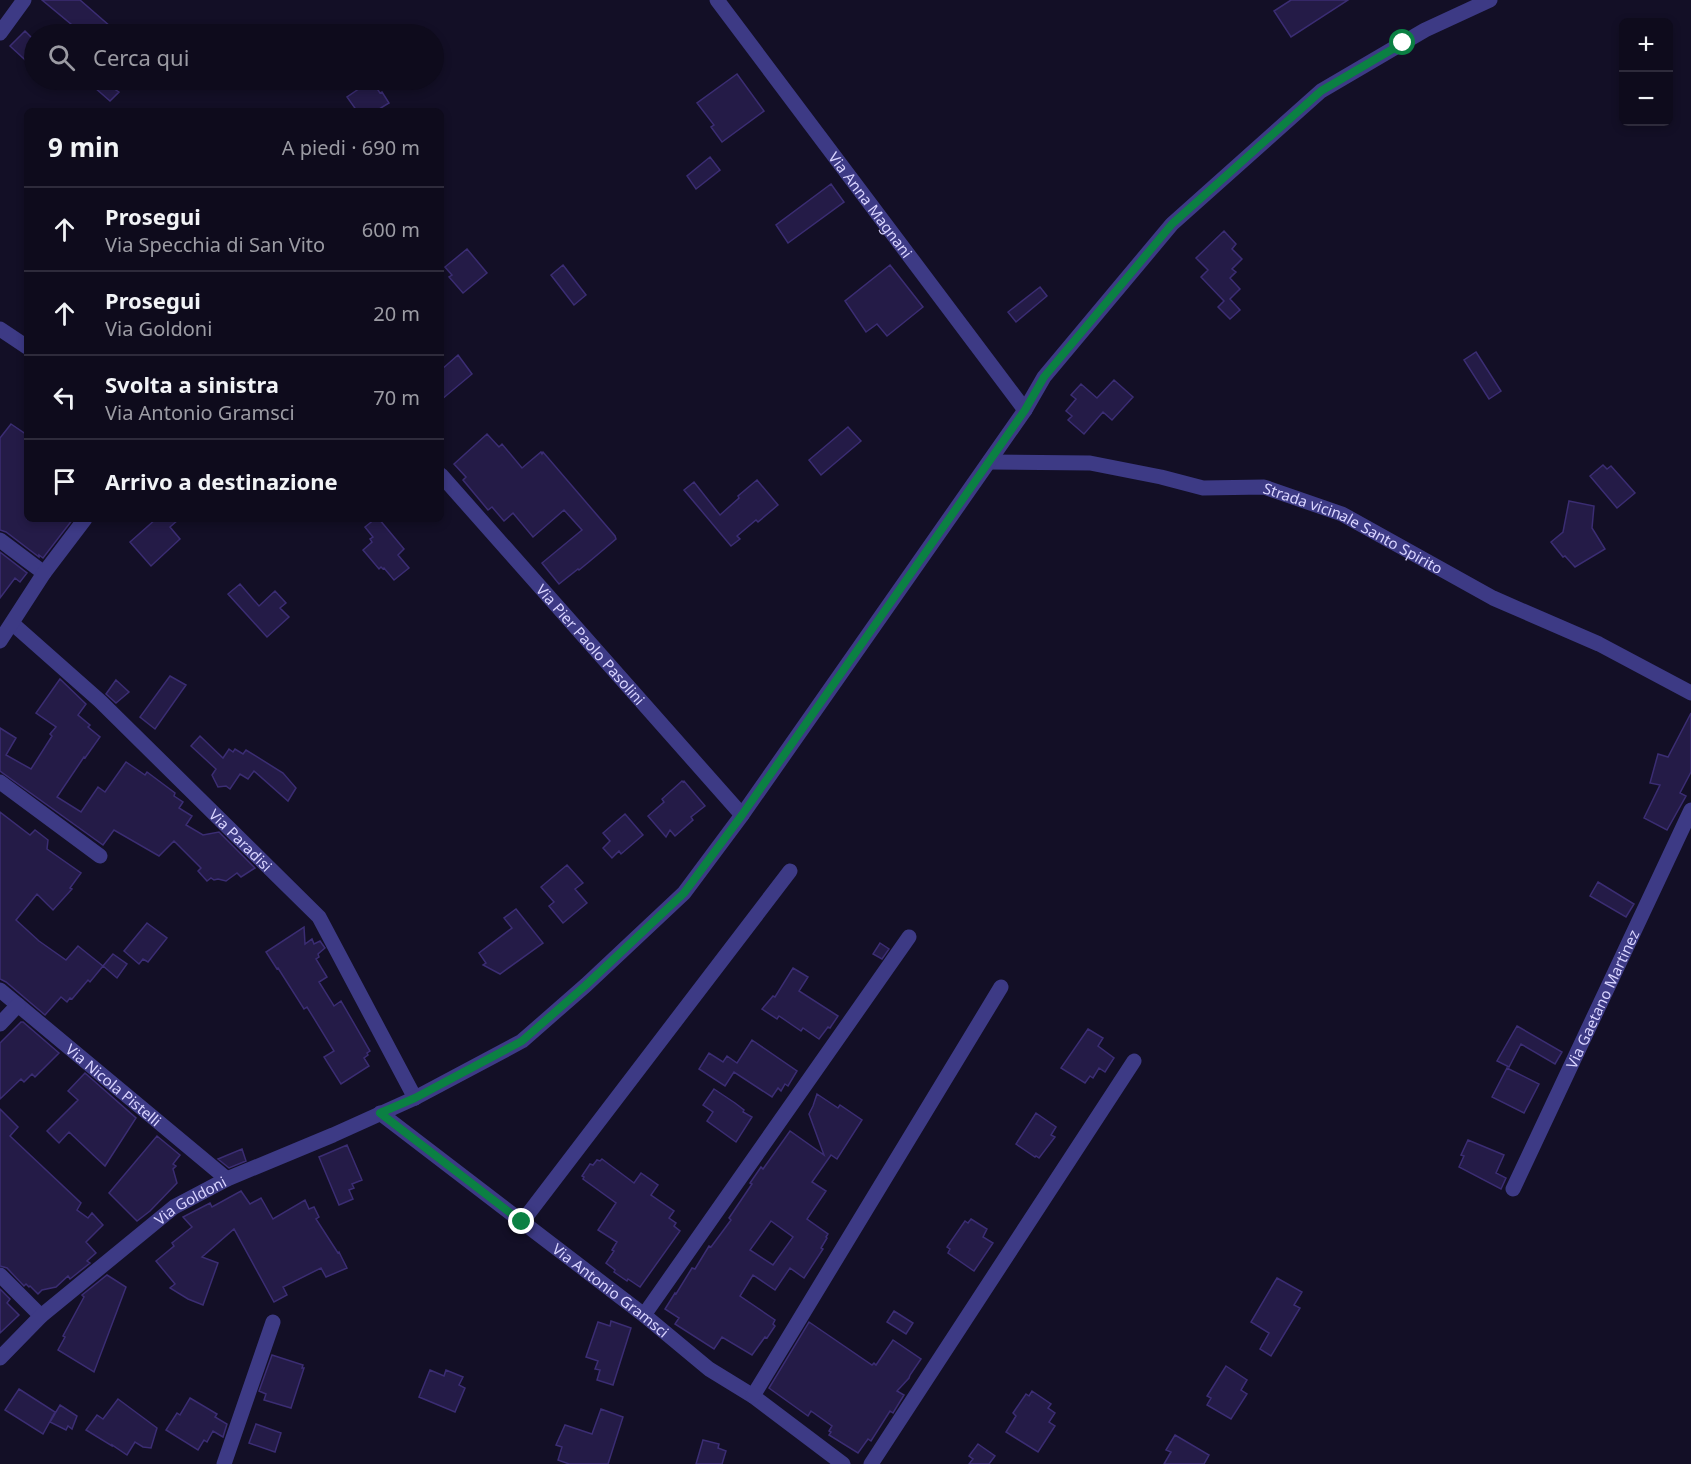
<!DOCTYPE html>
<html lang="it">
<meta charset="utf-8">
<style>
body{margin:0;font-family:"Noto Sans",sans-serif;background:#1c1929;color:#f1f3f6}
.controls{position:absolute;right:18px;top:18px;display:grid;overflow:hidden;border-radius:9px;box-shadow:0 3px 9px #0003}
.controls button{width:54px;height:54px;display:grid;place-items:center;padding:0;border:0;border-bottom:2px solid #2e2b3b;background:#0e0b1c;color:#f1f3f6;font:30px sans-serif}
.stop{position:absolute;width:18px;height:18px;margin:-14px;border:4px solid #0b8043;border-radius:50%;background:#fff}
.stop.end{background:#0b8043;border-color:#fff;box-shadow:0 2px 6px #0008}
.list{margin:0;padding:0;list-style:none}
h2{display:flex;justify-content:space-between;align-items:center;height:78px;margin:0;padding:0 24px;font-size:26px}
h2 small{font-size:20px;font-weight:400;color:#9b9ba3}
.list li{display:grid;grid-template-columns:39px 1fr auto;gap:18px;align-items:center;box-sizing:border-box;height:84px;padding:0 24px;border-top:2px solid #2e2b3b}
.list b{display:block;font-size:22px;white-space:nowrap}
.list p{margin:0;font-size:20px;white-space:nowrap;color:#9b9ba3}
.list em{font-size:20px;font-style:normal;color:#9b9ba3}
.icon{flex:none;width:33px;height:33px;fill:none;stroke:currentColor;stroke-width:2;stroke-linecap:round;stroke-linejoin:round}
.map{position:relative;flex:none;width:1691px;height:1464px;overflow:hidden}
.search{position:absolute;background:#0e0b1c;box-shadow:0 3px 9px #0003;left:24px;top:24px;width:420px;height:66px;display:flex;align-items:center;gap:15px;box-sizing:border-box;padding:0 21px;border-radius:33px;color:#9b9ba3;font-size:22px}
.panel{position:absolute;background:#0e0b1c;box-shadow:0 3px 9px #0003;left:24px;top:108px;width:420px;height:414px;border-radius:9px}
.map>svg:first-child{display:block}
</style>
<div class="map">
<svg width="1691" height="1464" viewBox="0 0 1691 1464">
<rect width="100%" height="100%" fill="#130f26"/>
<path fill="#241b47" stroke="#3b2d73" stroke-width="1.5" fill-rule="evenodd" d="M42,0H80L119,34H83Z
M1291,0H1348L1291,37L1274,11Z
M25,31L34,40V68L10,46Z
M737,74L764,111L722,142L711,127L714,125L697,103Z
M86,80H124L116,90L119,92L110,101Z
M369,82L373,89L376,87L380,93L382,92L389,103L376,111H357L347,97Z
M710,157L720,170L696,189L687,176Z
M831,184L844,202L788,243L776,225Z
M1224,231L1236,244L1232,249L1242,259L1232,269L1236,272L1230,278L1240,289L1230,299L1240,310L1230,319L1218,307L1224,301L1201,277L1208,270L1196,258Z
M467,249L487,273L463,293L449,277L452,275L445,267Z
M563,265L586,295L574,305L551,275Z
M890,265L923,307L887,336L877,324L866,332L845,301Z
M1040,287L1047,296L1016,322L1008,312Z
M1476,352L1501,391L1489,399L1464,360Z
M458,355L472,374L441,400V370Z
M1114,380L1133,397L1112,420L1103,412L1084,434L1068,420L1072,416L1066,411L1076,399L1071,395L1081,384L1097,398Z
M11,424L27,435V519H73L43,558L39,555V557L6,532L0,530V438Z
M848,427L861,441L821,475L809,460Z
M487,434L499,447L502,444L522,468L541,452L542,454L543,452L615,536L616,539L590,561L579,570L578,569L559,584L542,563L582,530L564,510L533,537L513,513L504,521L492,507L488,510L463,480L466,477L454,464Z
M1603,465L1607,469L1611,466L1635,493L1617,508L1590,476Z
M757,480L778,505L758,522L756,520L737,536L740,539L731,546L684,490L694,482L720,515L739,498L738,496Z
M1569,501L1594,506L1592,528L1605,549L1575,567L1565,556L1563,557L1551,542L1563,532Z
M156,519H179L170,527L180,539L151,566L130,542Z
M375,519H379L404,549L398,555L409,568L394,580L384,568L383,569L381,567L379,569L363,550L372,542L370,539L373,537L365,527Z
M0,552L27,573L20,582L15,578L0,598Z
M240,584L259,606L275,591L286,603L280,608L289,617L267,637L228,594Z
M170,676L186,685L155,729L140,717Z
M60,679L86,704L78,715L90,725L88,727L100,737L85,758L84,757L57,797L81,812L98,787L105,792L126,762L145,775L147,772L175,793L174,796L183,802L179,808L192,816L186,825L203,835L219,832L255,868L241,877L237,873L226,881L218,879L214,880L211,878L207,881L198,871L201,868L174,841L159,856L114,830L103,845L0,771V728L16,738L6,755L31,769L52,736L50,734L56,727L36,713Z
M116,680L129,692L116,703L106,694Z
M1691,713V772L1680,793L1686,796L1667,830L1644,818L1660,785L1650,783L1658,754L1668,757Z
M200,736L223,758L229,749L233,752L235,749L243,754L246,750L283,773L296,788L288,801L254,771L248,779L240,774L230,789L226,786L218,787L212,775L216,769L191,746Z
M682,781L683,782L684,781L705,806L691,817L693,820L675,836L670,830L666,837L648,816L664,802L662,799Z
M0,812L30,835L35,830L48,840L47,849L81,873L70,888L72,889L53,910L37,894L16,920L39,941L66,960L78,946L103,966L90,982L88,980L72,999L70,998L67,1002L61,997L45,1015L6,982L0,979Z
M625,814L643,835L621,854L619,851L612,858L603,848L610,841L603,833Z
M567,865L583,883L575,889L587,903L563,923L549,906L554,902L541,887Z
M1598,882L1634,904L1626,917L1590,896Z
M516,909L543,943L500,974L483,965L486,963L479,953L512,928L504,918Z
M147,923L167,938L148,962L143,959L139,964L124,951Z
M304,927L305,944L312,939L314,944L320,941L325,948L318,954L319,957L316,959L327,977L319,982L334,1006L341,1001L370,1051L367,1053L368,1055L364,1058L369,1066L341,1084L324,1057L334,1051L307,1007L304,1009L278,968L277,969L266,952Z
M880,943L889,949L882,959L873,954Z
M113,954L127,964L117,978L103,966Z
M793,968L808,977L799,991L838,1016L830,1028L828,1027L819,1039L803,1028L801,1031L779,1016L777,1019L762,1009L773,996L775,997Z
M21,1022H23L59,1053L35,1077L32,1074L24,1082L21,1079L0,1099V1043Z
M1517,1026L1562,1052L1555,1064L1521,1044L1509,1067L1497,1061Z
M1088,1029L1103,1038L1098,1046L1114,1058L1105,1072L1099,1068L1093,1078L1090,1076L1085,1083L1061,1068Z
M752,1040L797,1071L788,1086L785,1084L781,1091L778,1088L772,1097L734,1072L725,1086L699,1069L709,1053L723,1062L727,1056L737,1063Z
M1507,1068L1539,1084L1524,1113L1492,1097Z
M85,1073L136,1118L105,1166L69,1132L59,1143L47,1131L78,1100L68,1091Z
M714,1089L735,1103L744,1110L743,1112L752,1117L736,1142L707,1121L713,1112L703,1105Z
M817,1094L838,1108L840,1105L862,1120L837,1159L831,1155L812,1182L826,1191L807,1219L828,1234L826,1237L827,1238L821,1248L823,1249L804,1278L790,1268L775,1290L753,1275L740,1296L775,1320L773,1324L775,1326L767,1338L765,1337L752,1355L722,1337L714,1349L675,1324L679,1318L665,1309L675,1293L676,1294L692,1268L695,1269L709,1246L711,1247L731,1220L729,1218L752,1184L750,1183L761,1167L763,1169L790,1131L824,1155L809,1114L813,1106ZM771,1221L793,1237L773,1265L750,1250Z
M0,1109L18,1127L10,1136L81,1203L77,1210L88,1218L92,1213L103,1225L86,1242L96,1253L87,1261L90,1263L70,1279L68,1276L56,1287L42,1290L38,1294L30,1286L29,1287L26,1284L24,1286L7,1268L0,1266Z
M1036,1113L1056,1127L1051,1135L1055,1137L1039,1158L1036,1156L1035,1157L1016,1144Z
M157,1136L180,1155L173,1164L176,1166L173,1169L177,1183L150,1211L137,1221L109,1193Z
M1468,1140L1504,1155L1496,1173L1506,1178L1501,1189L1459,1167L1464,1156L1461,1155Z
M347,1145L362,1180L352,1184L354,1188L349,1190L353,1199L339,1205L319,1157Z
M242,1149L246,1161L229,1168L218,1159Z
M602,1159L634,1183L641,1173L658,1185L651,1195L674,1211L669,1218L676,1223L674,1226L680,1231L640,1287L628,1279L627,1281L614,1272L615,1270L606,1263L614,1251L612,1250L617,1242L598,1230L616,1203L583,1179L584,1177L582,1176L590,1164L593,1165L597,1160L600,1161Z
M241,1191L250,1204L261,1198L273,1219L305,1200L309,1209L314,1207L319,1217L316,1219L338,1253L339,1252L347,1268L326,1277L321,1268L283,1287L287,1295L274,1302L234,1229L202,1257L218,1263L203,1305L188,1299L170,1288L175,1284L156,1261L174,1246L172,1243L192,1227L183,1217L210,1203L212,1207Z
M971,1219L987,1229L983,1237L993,1243L974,1271L948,1253L950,1249L947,1247L965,1221L968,1223Z
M107,1275L126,1287L94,1372L58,1350L65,1337L63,1336L84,1297L82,1295Z
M1277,1278L1302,1292L1294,1305L1300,1308L1271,1356L1260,1349L1269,1333L1251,1322Z
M0,1289L10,1299L7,1303L19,1315L0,1333Z
M894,1311L913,1323L906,1334L887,1322Z
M611,1321L631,1328L613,1385L597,1380L600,1370L595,1369L598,1361L586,1357L598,1322L610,1326Z
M809,1322L872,1365L874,1363L876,1365L893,1340L921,1359L910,1375L909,1378L897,1391L904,1395L893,1413L890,1411L871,1441L868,1439L858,1453L829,1435L831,1432L829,1431L832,1426L811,1411L808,1416L769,1388Z
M272,1355L303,1365L302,1368H304L291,1408L264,1400L266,1394L259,1391Z
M1226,1366L1247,1380L1241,1390L1247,1394L1231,1419L1207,1405L1211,1398L1207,1396Z
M430,1370L444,1376L446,1370L463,1377L459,1385L465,1388L455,1412L419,1397Z
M19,1389L55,1412L43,1434L5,1410Z
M1032,1391L1051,1404L1048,1408L1055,1413L1049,1422L1055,1426L1038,1452L1006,1432L1016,1416L1013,1413L1026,1394L1029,1396Z
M190,1398L217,1414L215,1417L227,1424L223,1437L213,1431L207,1442L204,1440L198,1450L166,1430L177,1413L180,1415Z
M118,1399L157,1428L151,1448L143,1447L135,1442L127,1455L112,1445V1446L86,1430L97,1415L103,1419Z
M60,1405L77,1416L72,1429L68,1426L66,1430L50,1422Z
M601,1409L623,1417L608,1464H569L558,1460L562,1447L556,1445L565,1425L592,1434Z
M256,1424L281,1433L275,1452L249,1443Z
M1175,1435L1209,1455L1204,1464H1164L1171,1452L1166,1450Z
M703,1440L719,1444L718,1448L726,1451L722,1464H696Z
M978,1444L995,1456L989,1464H969L973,1459L969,1456Z"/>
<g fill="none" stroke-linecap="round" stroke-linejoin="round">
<g stroke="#3d3a85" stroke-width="15">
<path id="s1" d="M717,0L1025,410"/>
<path d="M0,33L24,0"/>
<path d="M0,329L27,347"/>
<path id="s2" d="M989,462L1090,463L1161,477L1203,488L1264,487L1342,514L1493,598L1599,644L1691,693"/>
<path id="s3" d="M441,475L742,815"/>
<path d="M0,540L44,573"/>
<path id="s4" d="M13,624L100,701L319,917L415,1098"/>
<path d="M0,641L44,573L85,519"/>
<path d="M0,782L100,856"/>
<path id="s5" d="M0,990L227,1179"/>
<path d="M0,1024L18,1005"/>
<path id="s6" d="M380,1113L644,1315L709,1369L753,1396L843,1464"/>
<path id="s7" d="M1513,1189L1691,810"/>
<path d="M522,1222L790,871"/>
<path d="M0,1275L41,1316"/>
<path d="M644,1315L909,937"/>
<path id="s8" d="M0,1358L41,1316L174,1207L227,1179L333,1135L415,1098L522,1041L586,985L684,893L742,815L900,589L1025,410L1044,377L1172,224L1321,91L1425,30L1490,0"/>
<path d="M753,1396L1001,987"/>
<path d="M224,1464L273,1322"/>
<path d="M871,1464L1134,1061"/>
</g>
</g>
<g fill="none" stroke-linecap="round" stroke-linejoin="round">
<path stroke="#0b8043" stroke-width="8" d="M522,1222L380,1113L415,1098L522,1041L586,985L684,893L742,815L900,589L1025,410L1044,377L1172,224L1321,91L1403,43"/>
</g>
<g text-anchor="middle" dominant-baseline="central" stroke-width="6" stroke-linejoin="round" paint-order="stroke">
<g font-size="15" fill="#d9d4ff" stroke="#130f26">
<text stroke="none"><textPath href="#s1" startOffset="256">Via Anna Magnani</textPath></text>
<text stroke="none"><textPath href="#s2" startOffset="376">Strada vicinale Santo Spirito</textPath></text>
<text stroke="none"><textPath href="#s3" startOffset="226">Via Pier Paolo Pasolini</textPath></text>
<text stroke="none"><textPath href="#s4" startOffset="314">Via Paradisi</textPath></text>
<text stroke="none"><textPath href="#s7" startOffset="210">Via Gaetano Martinez</textPath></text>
<text stroke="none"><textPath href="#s5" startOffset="148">Via Nicola Pistelli</textPath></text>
<text stroke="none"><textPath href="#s8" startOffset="248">Via Goldoni</textPath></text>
<text stroke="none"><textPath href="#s6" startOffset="291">Via Antonio Gramsci</textPath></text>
</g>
</g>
</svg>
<div class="controls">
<button>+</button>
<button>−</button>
</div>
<div class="stop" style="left:1403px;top:43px"></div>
<div class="stop end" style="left:522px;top:1222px"></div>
<div class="search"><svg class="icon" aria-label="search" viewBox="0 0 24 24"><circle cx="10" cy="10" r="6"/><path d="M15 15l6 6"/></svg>Cerca qui</div>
<section class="panel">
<h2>9 min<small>A piedi · 690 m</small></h2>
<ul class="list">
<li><svg class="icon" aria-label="ahead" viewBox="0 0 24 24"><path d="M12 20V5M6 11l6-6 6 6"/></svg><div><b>Prosegui</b><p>Via Specchia di San Vito</p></div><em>600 m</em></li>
<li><svg class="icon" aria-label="ahead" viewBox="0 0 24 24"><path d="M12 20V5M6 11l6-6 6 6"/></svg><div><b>Prosegui</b><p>Via Goldoni</p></div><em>20 m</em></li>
<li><svg class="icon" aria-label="left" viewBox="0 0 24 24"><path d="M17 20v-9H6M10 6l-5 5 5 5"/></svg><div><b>Svolta a sinistra</b><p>Via Antonio Gramsci</p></div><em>70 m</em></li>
<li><svg class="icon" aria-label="arrive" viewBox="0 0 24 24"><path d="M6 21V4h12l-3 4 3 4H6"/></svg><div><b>Arrivo a destinazione</b></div></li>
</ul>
</section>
</div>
